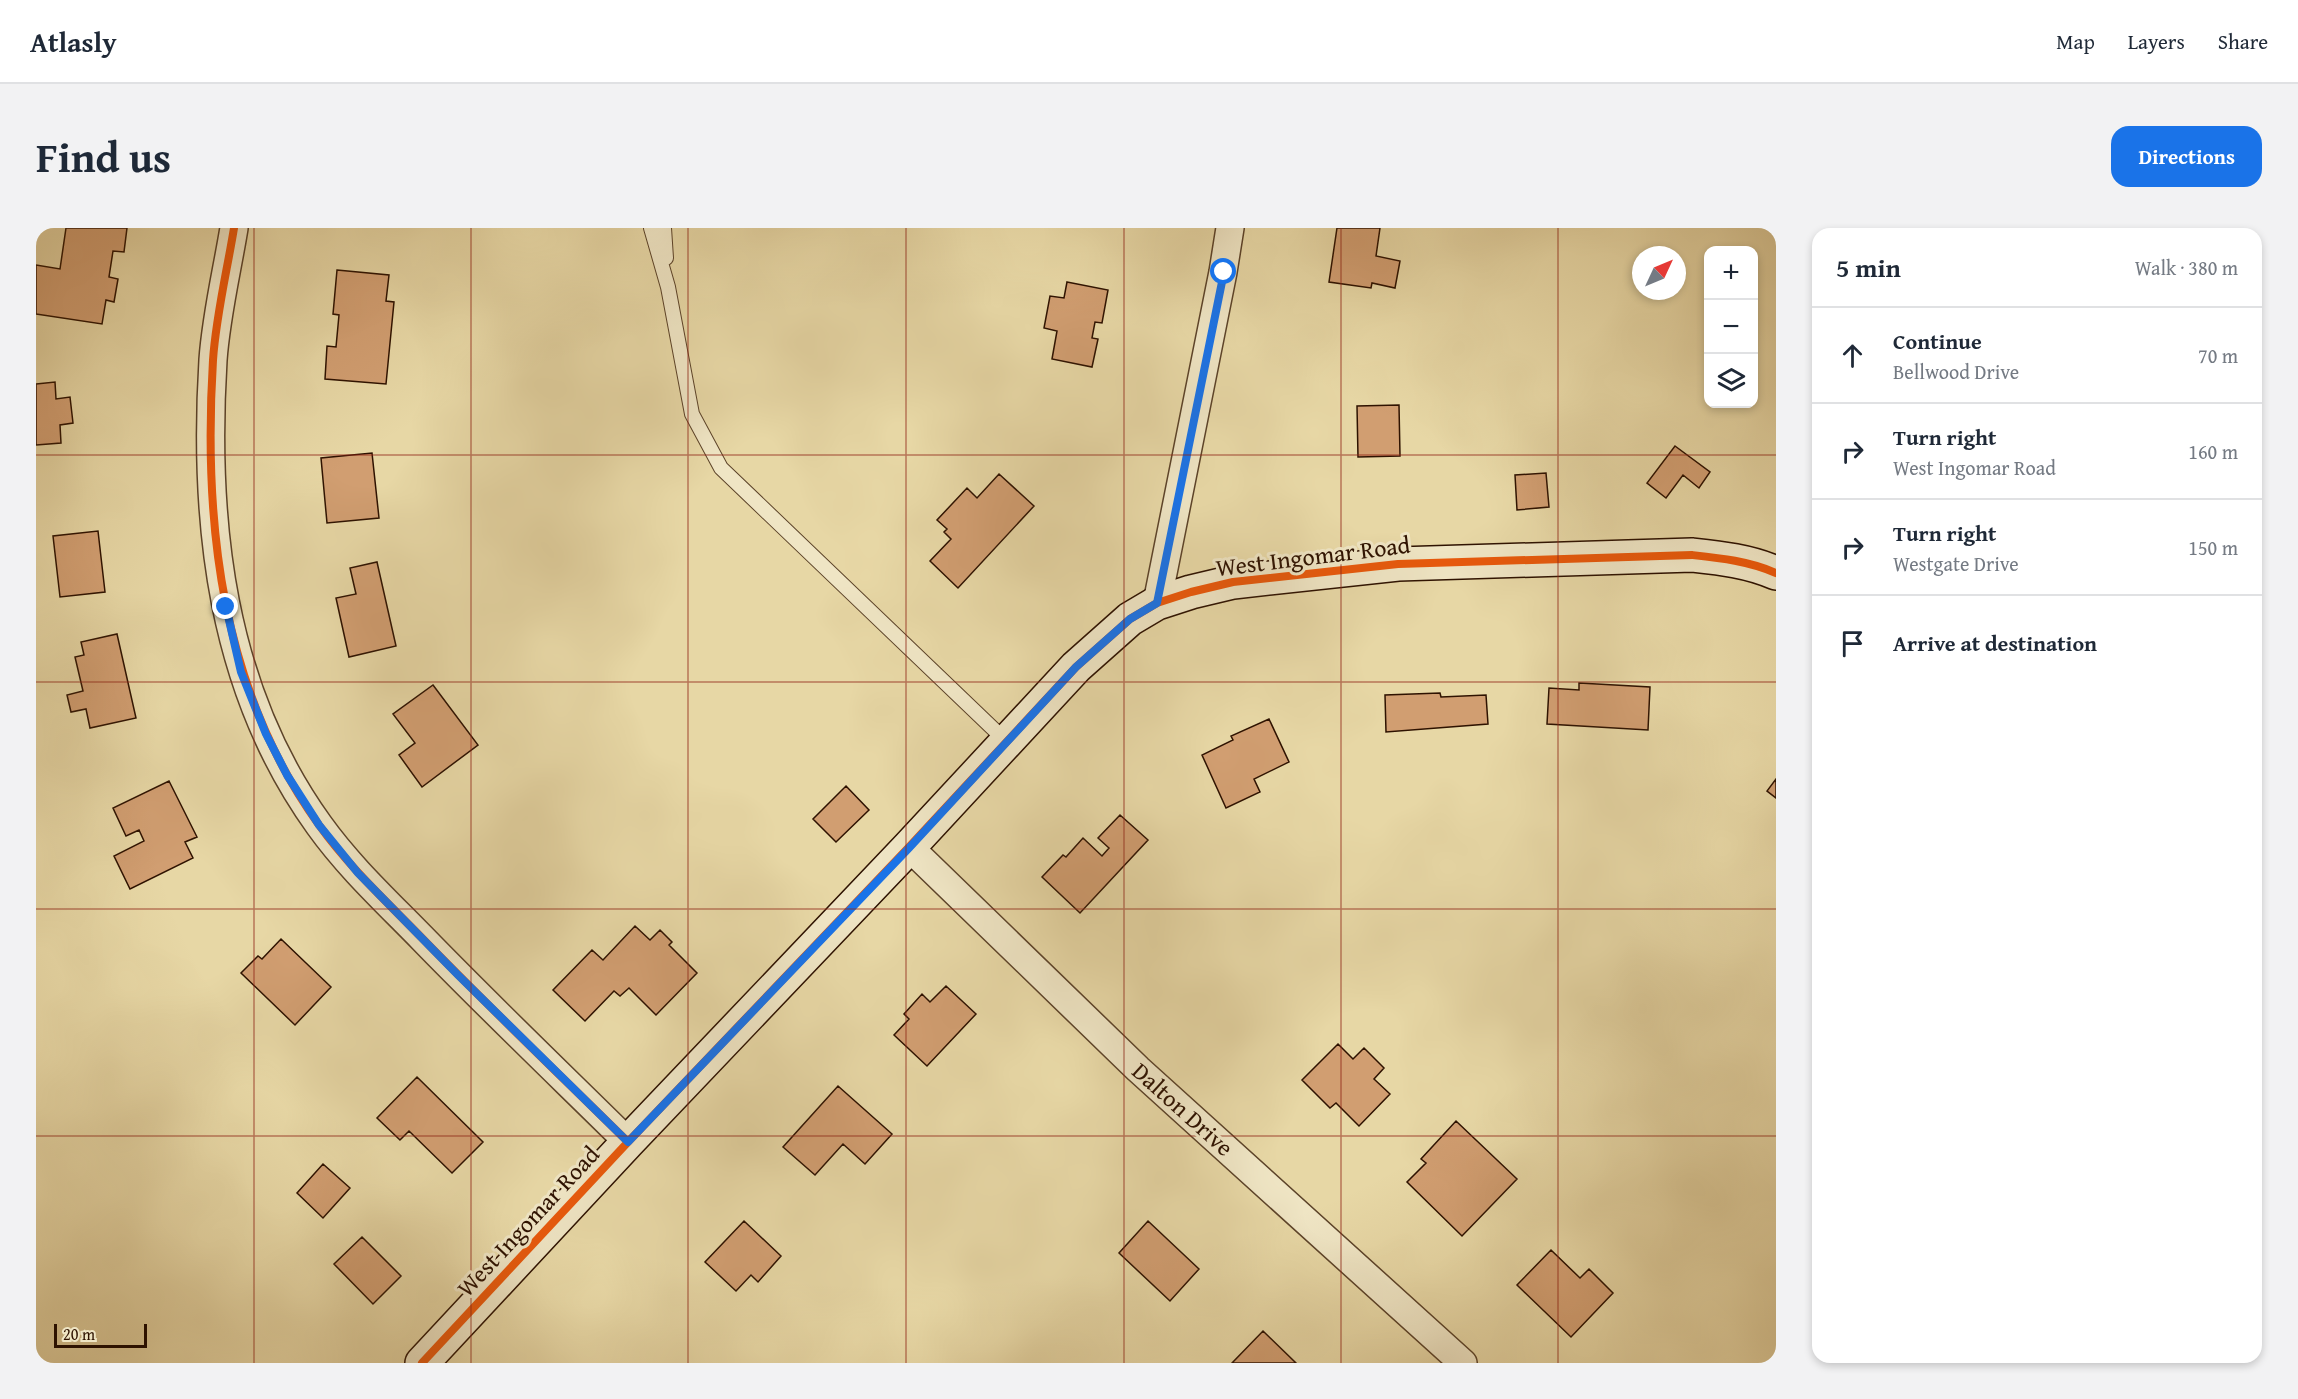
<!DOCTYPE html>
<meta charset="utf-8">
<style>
body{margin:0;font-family:"Gentium Book Plus",serif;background:#f2f2f3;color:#1f2937}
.controls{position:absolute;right:18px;top:18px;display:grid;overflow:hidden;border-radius:12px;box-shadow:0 3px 9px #0003}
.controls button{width:54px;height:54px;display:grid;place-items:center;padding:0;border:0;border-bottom:2px solid #e0e1e3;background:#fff;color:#1f2937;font:30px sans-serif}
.compass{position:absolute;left:1596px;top:18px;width:54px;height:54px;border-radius:50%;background:#fff;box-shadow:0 3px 9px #0003;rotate:46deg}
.scale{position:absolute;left:18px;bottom:15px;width:93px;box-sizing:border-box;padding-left:6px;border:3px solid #2e1200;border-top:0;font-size:16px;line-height:21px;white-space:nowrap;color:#2e1200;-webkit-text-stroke:4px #efe5c4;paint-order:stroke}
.stop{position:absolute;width:18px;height:18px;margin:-14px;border:4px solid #1a73e8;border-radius:50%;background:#fff}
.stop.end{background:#1a73e8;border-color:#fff;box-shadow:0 2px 6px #0008}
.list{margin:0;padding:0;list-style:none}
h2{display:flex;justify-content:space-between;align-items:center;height:78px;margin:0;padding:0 24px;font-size:26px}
h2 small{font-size:20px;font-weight:400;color:#747a83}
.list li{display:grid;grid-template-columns:39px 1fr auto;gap:18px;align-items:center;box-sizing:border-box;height:96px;padding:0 24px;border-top:2px solid #e0e1e3}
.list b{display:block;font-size:22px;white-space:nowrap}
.list p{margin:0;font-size:20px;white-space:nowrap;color:#747a83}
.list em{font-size:20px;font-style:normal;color:#747a83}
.icon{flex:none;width:33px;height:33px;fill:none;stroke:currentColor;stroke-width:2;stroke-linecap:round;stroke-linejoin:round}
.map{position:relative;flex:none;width:1740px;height:1135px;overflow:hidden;border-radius:18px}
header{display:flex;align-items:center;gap:36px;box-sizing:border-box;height:84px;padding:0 30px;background:#fff;border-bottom:2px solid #e0e1e3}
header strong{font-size:28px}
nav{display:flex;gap:33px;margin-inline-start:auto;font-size:21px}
.intro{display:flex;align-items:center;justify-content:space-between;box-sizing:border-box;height:144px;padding:0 36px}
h1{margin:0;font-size:42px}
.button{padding:15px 27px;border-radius:18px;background:#1a73e8;color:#fff;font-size:21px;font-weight:700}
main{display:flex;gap:36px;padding:0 36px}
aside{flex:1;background:#fff;border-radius:18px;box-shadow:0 3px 9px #0003}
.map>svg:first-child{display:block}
</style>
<header>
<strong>Atlasly</strong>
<nav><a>Map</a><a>Layers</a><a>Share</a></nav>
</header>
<div class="intro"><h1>Find us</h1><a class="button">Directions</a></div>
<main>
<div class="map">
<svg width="1740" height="1135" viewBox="0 0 1740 1135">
<rect width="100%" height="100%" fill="#e7d7a5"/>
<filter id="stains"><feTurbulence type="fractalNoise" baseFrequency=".00333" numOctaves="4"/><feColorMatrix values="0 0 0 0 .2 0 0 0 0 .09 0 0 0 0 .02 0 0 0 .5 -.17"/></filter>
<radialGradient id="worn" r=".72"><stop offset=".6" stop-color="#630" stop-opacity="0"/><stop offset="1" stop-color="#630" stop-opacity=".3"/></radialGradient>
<path fill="#d19e71" stroke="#2e1200" stroke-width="1.5" d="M30,0H91L88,24L77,23L73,49L82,51L78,74L70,72L66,96L0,86V37L24,41Z
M1301,0H1344L1340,28L1364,33L1359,60L1336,55L1335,60L1293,54Z
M301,42L353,47L350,73L358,74L350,156L289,151L291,118L300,119L303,87L297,86Z
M1031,54L1072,62L1066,95L1059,94L1056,110L1062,111L1056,139L1016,131L1021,103L1008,100L1014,68L1028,70Z
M19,154L20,171L34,169L37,195L24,197L25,215L0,217V156Z
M1363,177L1364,228L1322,229L1321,178Z
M1639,218L1674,244L1663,260L1647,247L1630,270L1611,255Z
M336,225L343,290L291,295L285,230Z
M1510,245L1513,279L1481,282L1479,247Z
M963,246L998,278L922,360L894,333L915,311L908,304L911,301L901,292L931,260L941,270Z
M62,303L69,364L24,369L17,308Z
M341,334L360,418L313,429L300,370L320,366L314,340Z
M81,406L100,490L54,500L50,481L35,484L31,467L47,463L39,429L48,427L45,414Z
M1543,455L1614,459L1612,502L1511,496L1513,460L1543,462Z
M397,457L442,517L386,559L363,527L379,515L357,486Z
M1404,465L1405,469L1450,467L1452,496L1350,504L1349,467Z
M1233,491L1253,534L1218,551L1224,564L1190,580L1166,527L1197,512L1195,508Z
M1740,551V570L1731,563Z
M133,553L161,609L149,614L157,630L94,661L78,628L108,613L103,602L90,608L77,580Z
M810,558L833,582L800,614L777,591Z
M1084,587L1112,612L1044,685L1006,649L1027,627L1030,629L1047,610L1066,628L1073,620L1062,610Z
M599,698L614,712L624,702L636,714L633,717L661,745L620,787L593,760L584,768L578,763L549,793L517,762L556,722L567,732Z
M245,711L295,759L259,797L205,745L222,728L226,731Z
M910,758L940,786L891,838L858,807L873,791L868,786L886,766L894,774Z
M1302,816L1317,831L1328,820L1348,840L1338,851L1354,866L1323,898L1300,875L1294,880L1266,852Z
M381,849L447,914L416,945L373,903L364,912L341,890Z
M802,858L856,906L829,936L807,916L779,947L747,919Z
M1420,893L1481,951L1426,1008L1371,954L1390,935L1385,931Z
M287,936L314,960L287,990L261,965Z
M708,993L745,1028L722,1054L715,1047L700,1063L669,1034Z
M1112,993L1163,1041L1134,1073L1083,1025Z
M326,1009L365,1048L337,1076L298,1036Z
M1515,1022L1544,1050L1553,1041L1577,1065L1535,1109L1481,1057Z
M1227,1103L1260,1135H1196Z"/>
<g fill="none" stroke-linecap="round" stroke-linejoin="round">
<g stroke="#5c4329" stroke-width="16">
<path id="lane" d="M615,0L632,59L656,186L685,240L971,514
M628,0L630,30"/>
</g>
<g stroke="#5c4329" stroke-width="30">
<path id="street" d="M198,0C191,43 180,88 177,132C167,295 185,461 283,597C313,639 351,674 387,711C454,780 524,847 592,914
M1121,375L1187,44L1194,0
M873,619L1102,841L1427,1135"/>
</g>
<g stroke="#2e1200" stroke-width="36">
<path id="secondary" d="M386,1135L592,914L873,619L1040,439L1094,391L1121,375L1155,364L1197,354L1362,336L1656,327C1684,330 1713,333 1740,345"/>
</g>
<use href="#lane" stroke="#efe5c4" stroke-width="14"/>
<use href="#street" stroke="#efe5c4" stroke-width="27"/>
<use href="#secondary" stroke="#efe5c4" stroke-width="33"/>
<g stroke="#efe5c4" stroke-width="11">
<path id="cycleway" d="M198,0C191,43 180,88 177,132C167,295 185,461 283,597C313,639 351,674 387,711C454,780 524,847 592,914
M386,1135L592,914L873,619L1040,439L1094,391L1121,375L1155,364L1197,354L1362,336L1656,327C1684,330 1713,333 1740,345"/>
</g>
<use href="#cycleway" stroke="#e8590c" stroke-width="8"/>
</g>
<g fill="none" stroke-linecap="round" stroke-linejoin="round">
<path stroke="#1a73e8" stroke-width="8" d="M190,379L205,444L230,506L251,547L283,597L322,645L422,747L592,914L873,620L1040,439L1094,391L1121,375L1188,44"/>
</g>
<path fill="none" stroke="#8f2418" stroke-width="1.5" stroke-opacity="0.55" d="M218,0V1135M435,0V1135M652,0V1135M870,0V1135M1088,0V1135M1305,0V1135M1522,0V1135M0,227H1740M0,454H1740M0,681H1740M0,908H1740"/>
<g text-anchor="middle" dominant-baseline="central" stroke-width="6" stroke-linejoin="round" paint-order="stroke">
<g font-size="24" fill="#2e1200" stroke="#efe5c4">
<text transform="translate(1277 328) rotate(-7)">West Ingomar Road</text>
<text transform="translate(1147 881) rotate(42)">Dalton Drive</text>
<text transform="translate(492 993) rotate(-47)">West Ingomar Road</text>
</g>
</g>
<rect width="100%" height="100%" filter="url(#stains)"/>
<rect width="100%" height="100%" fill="url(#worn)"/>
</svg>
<div class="controls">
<button>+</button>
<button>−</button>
<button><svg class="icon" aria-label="layers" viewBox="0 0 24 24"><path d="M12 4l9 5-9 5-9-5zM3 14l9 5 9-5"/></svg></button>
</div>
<svg class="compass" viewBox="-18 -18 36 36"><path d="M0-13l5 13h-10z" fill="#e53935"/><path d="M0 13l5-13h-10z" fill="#747a83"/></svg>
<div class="scale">20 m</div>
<div class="stop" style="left:1188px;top:44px"></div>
<div class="stop end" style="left:190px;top:379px"></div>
</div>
<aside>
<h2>5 min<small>Walk · 380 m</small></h2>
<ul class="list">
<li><svg class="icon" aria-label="ahead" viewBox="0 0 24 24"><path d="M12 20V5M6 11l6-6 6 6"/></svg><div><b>Continue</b><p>Bellwood Drive</p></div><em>70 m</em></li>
<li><svg class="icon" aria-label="right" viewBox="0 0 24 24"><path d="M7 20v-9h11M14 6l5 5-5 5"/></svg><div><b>Turn right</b><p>West Ingomar Road</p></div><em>160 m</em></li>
<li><svg class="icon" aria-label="right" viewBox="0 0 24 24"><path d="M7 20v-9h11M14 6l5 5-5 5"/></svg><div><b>Turn right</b><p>Westgate Drive</p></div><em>150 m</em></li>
<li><svg class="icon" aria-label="arrive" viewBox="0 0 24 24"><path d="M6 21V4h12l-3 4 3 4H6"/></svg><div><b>Arrive at destination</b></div></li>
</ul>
</aside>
</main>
